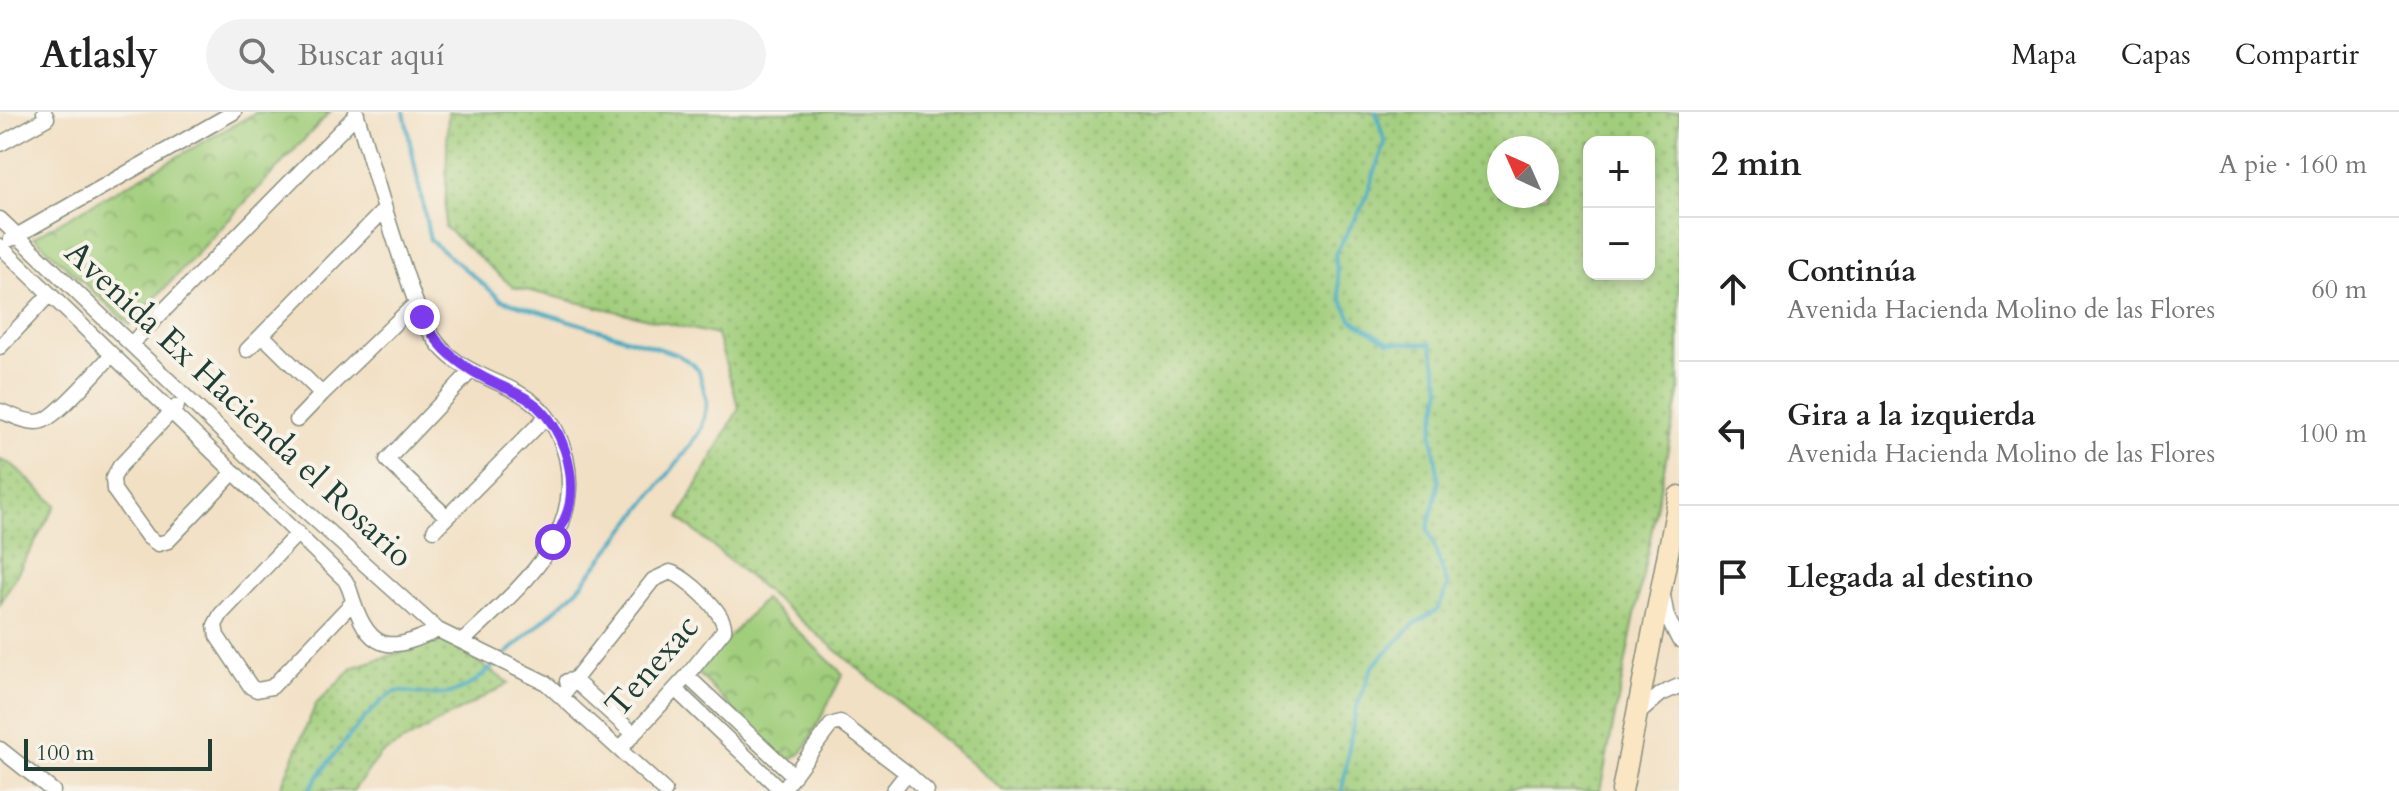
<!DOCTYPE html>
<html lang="es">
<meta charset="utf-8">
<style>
body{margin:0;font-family:Cardo,serif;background:#f2f2f2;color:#222}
.controls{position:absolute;right:24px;top:24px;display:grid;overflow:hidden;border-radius:16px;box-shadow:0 4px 12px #0003}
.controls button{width:72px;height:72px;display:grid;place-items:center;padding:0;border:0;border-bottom:2px solid #e0e0e0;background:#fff;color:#222;font:40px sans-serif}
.compass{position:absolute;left:1487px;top:24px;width:72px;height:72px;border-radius:50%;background:#fff;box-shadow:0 4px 12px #0003;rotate:315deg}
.scale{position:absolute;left:24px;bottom:20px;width:188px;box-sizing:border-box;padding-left:8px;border:4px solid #1f3d34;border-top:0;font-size:22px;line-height:28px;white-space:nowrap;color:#1f3d34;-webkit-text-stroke:6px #f7f3e8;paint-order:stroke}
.stop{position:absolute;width:24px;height:24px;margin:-18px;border:6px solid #7c3aed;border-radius:50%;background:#fff}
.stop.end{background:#7c3aed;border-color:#fff;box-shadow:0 2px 8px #0008}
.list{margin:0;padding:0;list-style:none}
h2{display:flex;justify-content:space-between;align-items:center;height:104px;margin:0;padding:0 32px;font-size:34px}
h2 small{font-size:26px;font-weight:400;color:#767676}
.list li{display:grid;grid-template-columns:52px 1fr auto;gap:24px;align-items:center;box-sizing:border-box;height:144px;padding:0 32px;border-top:2px solid #e0e0e0}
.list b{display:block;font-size:30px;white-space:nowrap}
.list p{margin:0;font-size:26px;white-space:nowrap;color:#767676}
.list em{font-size:26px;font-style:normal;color:#767676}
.icon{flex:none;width:44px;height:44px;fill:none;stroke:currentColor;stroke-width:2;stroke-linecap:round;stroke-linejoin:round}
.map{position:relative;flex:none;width:1679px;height:679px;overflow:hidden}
header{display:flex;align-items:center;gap:48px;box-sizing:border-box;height:112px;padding:0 40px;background:#fff;border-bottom:2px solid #e0e0e0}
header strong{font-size:38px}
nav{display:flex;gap:44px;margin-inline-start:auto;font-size:28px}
.search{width:560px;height:72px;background:#f2f2f2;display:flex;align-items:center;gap:20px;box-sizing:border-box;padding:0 28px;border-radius:44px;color:#767676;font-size:30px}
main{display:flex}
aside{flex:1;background:#fff}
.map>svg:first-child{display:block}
</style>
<header>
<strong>Atlasly</strong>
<div class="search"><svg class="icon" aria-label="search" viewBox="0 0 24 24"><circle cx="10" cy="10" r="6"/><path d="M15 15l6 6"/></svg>Buscar aquí</div>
<nav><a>Mapa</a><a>Capas</a><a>Compartir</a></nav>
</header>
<main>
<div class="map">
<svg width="1679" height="679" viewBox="0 0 1679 679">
<defs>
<pattern id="grass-dots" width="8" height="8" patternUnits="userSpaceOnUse" patternTransform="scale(2)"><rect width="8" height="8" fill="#a1ce7c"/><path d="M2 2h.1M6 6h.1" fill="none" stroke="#83a866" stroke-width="1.8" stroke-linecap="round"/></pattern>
<pattern id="park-crowns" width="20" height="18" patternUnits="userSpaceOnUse" patternTransform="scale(2)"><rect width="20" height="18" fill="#a1ce7c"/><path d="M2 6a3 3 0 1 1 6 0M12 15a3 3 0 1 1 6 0" fill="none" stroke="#83a866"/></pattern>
</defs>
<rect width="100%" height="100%" fill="#f7f3e8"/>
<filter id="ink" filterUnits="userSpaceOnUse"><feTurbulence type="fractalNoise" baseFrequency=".0125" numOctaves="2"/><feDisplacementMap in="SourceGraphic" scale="16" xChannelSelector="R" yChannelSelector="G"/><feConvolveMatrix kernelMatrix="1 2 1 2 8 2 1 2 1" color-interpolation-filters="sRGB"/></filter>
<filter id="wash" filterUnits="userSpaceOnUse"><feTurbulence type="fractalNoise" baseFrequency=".006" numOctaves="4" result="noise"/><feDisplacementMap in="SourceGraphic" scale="32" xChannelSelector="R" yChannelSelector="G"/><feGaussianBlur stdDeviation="1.8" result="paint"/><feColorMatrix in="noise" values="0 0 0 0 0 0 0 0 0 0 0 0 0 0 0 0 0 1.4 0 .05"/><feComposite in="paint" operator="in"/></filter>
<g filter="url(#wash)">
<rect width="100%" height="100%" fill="#f2e0c5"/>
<path fill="url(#grass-dots)" stroke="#608658" stroke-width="2" fill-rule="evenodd" d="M448,0H1679V281L1600,679H1004L679,406L739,296L717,223L513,175L445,115ZM1589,30H1649V162H1589ZM1499,36H1547V84H1499Z
M0,348L13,353L56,393L0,492Z
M443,527L509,571L381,642L353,679H279L316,592L354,555Z"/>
<path fill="url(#park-crowns)" stroke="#608658" stroke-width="2" d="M257,0H330L130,213L34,125Z
M764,487L843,562L807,633L800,642L786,649L779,646L697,560Z"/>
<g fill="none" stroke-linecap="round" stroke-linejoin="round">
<path stroke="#40a9c0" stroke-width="4" d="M404,0L430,128L502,188L645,232L676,242L693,252L699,259L707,290L702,315L691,333L578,477L503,545
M308,679C322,658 374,588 395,580C401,578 412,581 419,582C458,586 469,575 497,551
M1342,679L1355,600L1372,555L1413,513L1438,497L1448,474L1428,417L1439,369L1432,322L1441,276L1431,232L1389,230L1351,207L1340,183L1335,142L1364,91L1385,31L1376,0"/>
</g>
</g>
<g filter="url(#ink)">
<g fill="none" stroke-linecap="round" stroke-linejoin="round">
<g stroke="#888e7c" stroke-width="17">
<path id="street" d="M356,0C372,52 386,105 404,156C413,183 421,211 439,233C465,265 507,268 536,293C552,306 561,326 566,345C585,427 515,479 462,530
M0,32L47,6L44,0
M384,98L262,223L322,282L416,191
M0,107L300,394L438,518C395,537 372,545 354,491C351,483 350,476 345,468L0,134
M11,127L234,0
M131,232L357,2
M0,235L49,183
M247,238L262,223
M470,260L387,348L447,405L547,304
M177,294L120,354L113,366L114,378L148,425L158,432L168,429L234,360
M0,299C12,303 30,313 42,309C57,305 98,257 111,244
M297,308L322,282
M434,418L447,405
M298,421L221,502L215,513L217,524L251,575L257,578L272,575L353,490
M1663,484L1667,505L1679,528
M438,518L546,571L665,679
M687,564L794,664
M567,569L574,568L634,622
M675,577L782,679L831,613L840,610L907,661L927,679
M561,585L653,468L670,460C686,464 727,502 724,518L687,564L620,637
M1638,602L1661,582L1679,574
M0,637L53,679
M893,679L907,661"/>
</g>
<g stroke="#888e7c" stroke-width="23">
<path id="secondary" d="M1622,679L1679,384"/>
</g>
<use href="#street" stroke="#fff" stroke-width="14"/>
<use href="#secondary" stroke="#fbe6c4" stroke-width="20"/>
</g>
</g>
<g fill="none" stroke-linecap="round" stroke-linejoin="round" filter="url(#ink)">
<path stroke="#7c3aed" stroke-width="10" d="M422,205C440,240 464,257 499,273C512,279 526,284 537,294C562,316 575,357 570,390C568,404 560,417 553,430"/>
</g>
<g text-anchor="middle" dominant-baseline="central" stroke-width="8" stroke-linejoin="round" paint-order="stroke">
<g font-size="34" fill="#1f3d34" stroke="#f7f3e8">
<text transform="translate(239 292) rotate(43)">Avenida Ex Hacienda el Rosario</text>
<text transform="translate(652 554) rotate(-49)">Tenexac</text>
</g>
</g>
</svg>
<div class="controls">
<button>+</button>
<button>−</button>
</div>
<svg class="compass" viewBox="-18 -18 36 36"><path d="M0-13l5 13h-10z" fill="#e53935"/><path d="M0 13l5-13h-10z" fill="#767676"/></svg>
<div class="scale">100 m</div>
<div class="stop" style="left:553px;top:430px"></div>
<div class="stop end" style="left:422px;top:205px"></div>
</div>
<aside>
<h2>2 min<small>A pie · 160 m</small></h2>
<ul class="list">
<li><svg class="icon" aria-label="ahead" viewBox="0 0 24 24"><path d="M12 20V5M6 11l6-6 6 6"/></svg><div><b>Continúa</b><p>Avenida Hacienda Molino de las Flores</p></div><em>60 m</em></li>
<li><svg class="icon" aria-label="left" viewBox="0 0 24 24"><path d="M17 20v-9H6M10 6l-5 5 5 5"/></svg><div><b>Gira a la izquierda</b><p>Avenida Hacienda Molino de las Flores</p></div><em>100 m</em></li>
<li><svg class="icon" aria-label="arrive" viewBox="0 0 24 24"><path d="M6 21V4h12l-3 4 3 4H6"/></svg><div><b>Llegada al destino</b></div></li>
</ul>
</aside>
</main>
